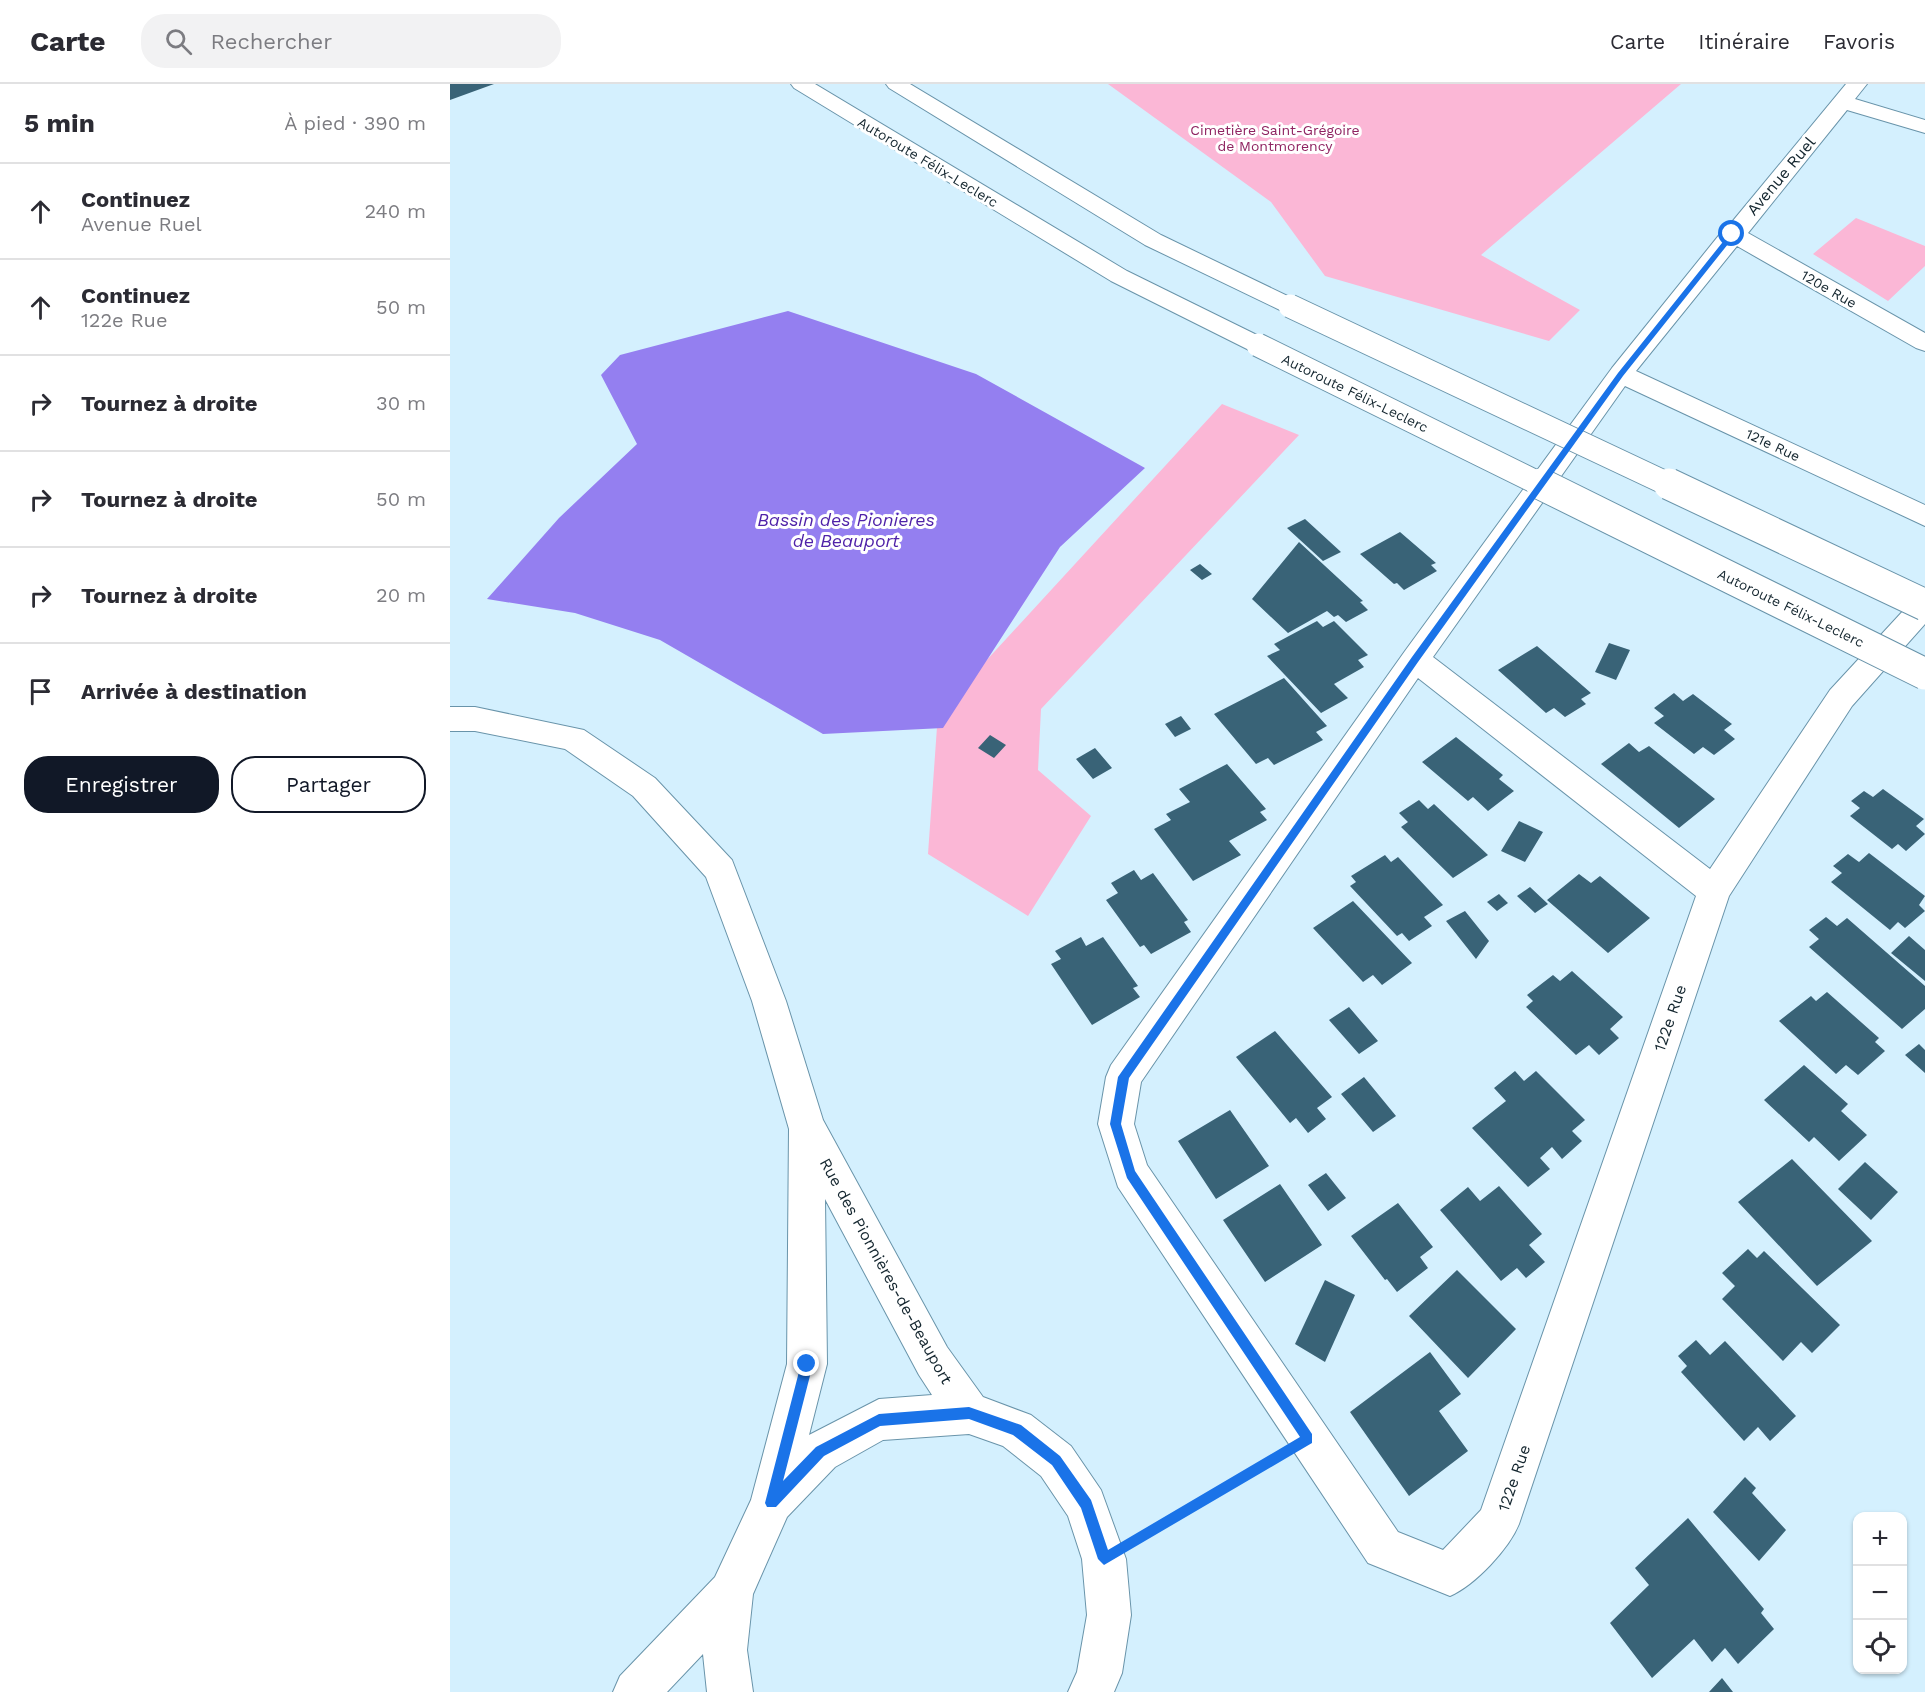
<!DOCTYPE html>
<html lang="fr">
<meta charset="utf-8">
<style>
body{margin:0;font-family:"Work Sans",sans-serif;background:#f2f2f3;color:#2b2b33}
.controls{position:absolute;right:18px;bottom:18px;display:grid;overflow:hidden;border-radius:12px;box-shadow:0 2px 4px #0004}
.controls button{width:54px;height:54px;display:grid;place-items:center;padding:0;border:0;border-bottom:2px solid #e1e1e2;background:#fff;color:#2b2b33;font:30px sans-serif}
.stop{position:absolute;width:18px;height:18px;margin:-14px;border:4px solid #1a73e8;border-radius:50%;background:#fff}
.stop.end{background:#1a73e8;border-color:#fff;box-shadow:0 2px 6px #0008}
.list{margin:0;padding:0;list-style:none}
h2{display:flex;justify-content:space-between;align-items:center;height:78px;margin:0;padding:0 24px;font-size:26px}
h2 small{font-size:20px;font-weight:400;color:#7c7c81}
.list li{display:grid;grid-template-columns:39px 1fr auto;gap:18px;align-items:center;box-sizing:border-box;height:96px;padding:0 24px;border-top:2px solid #e1e1e2}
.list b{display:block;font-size:22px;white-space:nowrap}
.list p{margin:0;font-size:20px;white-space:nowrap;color:#7c7c81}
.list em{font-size:20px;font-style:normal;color:#7c7c81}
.actions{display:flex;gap:12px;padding:18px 24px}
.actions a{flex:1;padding:14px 0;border:2px solid #111827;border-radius:24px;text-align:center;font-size:21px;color:#111827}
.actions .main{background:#111827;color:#fff}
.icon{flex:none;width:33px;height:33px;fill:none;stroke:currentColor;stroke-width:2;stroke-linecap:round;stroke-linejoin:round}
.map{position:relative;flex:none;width:1475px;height:1608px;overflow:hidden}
header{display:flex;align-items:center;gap:36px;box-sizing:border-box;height:84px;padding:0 30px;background:#fff;border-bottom:2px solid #e1e1e2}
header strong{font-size:28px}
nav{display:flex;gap:33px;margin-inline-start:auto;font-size:21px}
.search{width:420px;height:54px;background:#f2f2f3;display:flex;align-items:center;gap:15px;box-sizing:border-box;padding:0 21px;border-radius:24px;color:#7c7c81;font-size:22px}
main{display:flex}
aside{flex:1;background:#fff}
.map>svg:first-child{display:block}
</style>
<header>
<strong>Carte</strong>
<div class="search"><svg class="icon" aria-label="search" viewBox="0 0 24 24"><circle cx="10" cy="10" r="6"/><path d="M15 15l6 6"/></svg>Rechercher</div>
<nav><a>Carte</a><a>Itinéraire</a><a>Favoris</a></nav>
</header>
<main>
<aside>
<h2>5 min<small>À pied · 390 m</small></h2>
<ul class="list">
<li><svg class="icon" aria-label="ahead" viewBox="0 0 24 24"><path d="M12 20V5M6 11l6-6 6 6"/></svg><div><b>Continuez</b><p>Avenue Ruel</p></div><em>240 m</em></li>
<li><svg class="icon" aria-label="ahead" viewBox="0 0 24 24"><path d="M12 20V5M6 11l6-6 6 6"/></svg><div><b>Continuez</b><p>122e Rue</p></div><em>50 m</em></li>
<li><svg class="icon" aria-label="right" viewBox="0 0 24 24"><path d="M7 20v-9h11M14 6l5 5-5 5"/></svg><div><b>Tournez à droite</b></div><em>30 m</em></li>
<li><svg class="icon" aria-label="right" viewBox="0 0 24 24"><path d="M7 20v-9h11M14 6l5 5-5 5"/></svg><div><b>Tournez à droite</b></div><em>50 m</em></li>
<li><svg class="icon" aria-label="right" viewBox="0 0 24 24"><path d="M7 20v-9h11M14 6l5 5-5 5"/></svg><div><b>Tournez à droite</b></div><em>20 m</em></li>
<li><svg class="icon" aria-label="arrive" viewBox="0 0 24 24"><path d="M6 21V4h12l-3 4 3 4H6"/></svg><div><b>Arrivée à destination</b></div></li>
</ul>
<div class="actions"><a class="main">Enregistrer</a><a>Partager</a></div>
</aside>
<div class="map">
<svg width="1475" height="1608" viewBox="0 0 1475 1608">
<rect width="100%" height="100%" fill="#d4f0fe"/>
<path fill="#fbb7d6" d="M658,0H1231L1031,171L1130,226L1099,257L875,192L821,118Z
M1406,134L1475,162V182L1438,217L1363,170Z
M772,320L849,351L591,625L588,686L641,732L578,832L478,770L488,629Z"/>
<path fill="#947ff0" d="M338,227L526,290L695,384L610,463L493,644L373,650L210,556L125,529L37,515L109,434L187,360L151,291L170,271Z"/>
<path fill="#396377" d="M0,0H44L0,16Z
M855,435L891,468L873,477L837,444Z
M950,448L986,479L981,481L987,487L954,506L947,499L944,500L910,470Z
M849,458L913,517L910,518L918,526L896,538L888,531L884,533L877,527L838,549L802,515Z
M750,480L762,490L752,496L740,486Z
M867,537L873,543L884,537L918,571L908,576L914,583L884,600L898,614L871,629L817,572L830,566L824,560Z
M1159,559L1180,566L1166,596L1145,588Z
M1087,562L1141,609L1131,615L1136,620L1115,633L1104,624L1096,629L1048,586Z
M834,594L877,642L866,648L873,656L824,681L818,674L806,680L764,630Z
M1224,609L1233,617L1243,610L1282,640L1274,646L1285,655L1264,671L1253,663L1244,670L1204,639L1214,632L1204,624Z
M731,632L741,645L725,653L715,640Z
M540,651L556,661L544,674L528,664Z
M1006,653L1053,691L1049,695L1064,707L1038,727L1023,713L1018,717L972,678Z
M1179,659L1189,668L1199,662L1265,715L1229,744L1151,680Z
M645,664L662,684L643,695L626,675Z
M777,680L816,725L810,728L817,736L779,757L791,771L743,797L704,745L721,736L716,730L740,718L729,705Z
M1433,705L1474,735L1466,742L1475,750L1456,767L1448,760L1442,765L1400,732L1410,724L1401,717L1414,707L1423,713Z
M969,716L978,725L984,720L1038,771L1003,794L951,743L958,738L949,729Z
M1069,737L1093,748L1075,778L1051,767Z
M1419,769L1475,812L1469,821L1475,827L1455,844L1448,838L1440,846L1381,798L1392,789L1383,782L1398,770L1409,778Z
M935,771L941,778L948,773L993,821L974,833L982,842L959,857L952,849L947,852L900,802L906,798L901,792Z
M684,786L691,796L703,789L738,836L734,838L741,848L701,870L694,861L690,863L656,816L668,809L661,799Z
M1129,790L1141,799L1150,792L1200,834L1158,869L1097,816Z
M1080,803L1098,820L1085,829L1067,812Z
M1049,810L1058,819L1047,827L1037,818Z
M903,817L962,879L932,901L923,891L913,898L863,844Z
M1015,827L1039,857L1026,875L996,837Z
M1376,833L1387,842L1397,834L1475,902V925L1452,945L1359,863L1369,855L1359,846Z
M1459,852L1475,866V897L1441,869Z
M631,853L636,862L653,853L688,902L683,904L690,913L642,941L601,880L611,875L605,867Z
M1122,887L1173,933L1160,945L1169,954L1149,971L1139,961L1126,971L1076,923L1083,917L1077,911L1103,891L1110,897Z
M1377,908L1429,954L1425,958L1435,967L1408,991L1396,981L1386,990L1329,937L1361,912L1366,917Z
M899,923L928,957L909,970L879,936Z
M825,947L882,1013L867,1024L876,1035L858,1049L846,1034L840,1039L786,973Z
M1469,960L1475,966V989L1455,971Z
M1354,981L1398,1020L1391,1027L1417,1051L1389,1077L1364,1053L1359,1058L1314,1016Z
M1065,987L1074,997L1086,987L1135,1036L1122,1047L1132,1057L1112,1075L1102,1063L1090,1074L1100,1085L1078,1103L1022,1044L1056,1017L1044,1004Z
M914,993L946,1032L923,1048L891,1010Z
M780,1026L819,1082L766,1115L728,1057Z
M1342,1075L1422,1157L1367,1202L1288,1118Z
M1415,1078L1448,1108L1421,1136L1388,1105Z
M876,1089L896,1114L878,1127L858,1101Z
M830,1100L872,1161L815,1198L773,1136Z
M1049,1102L1092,1150L1079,1161L1095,1178L1076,1194L1067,1184L1051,1197L990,1126L1018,1103L1030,1117Z
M948,1119L983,1163L970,1173L978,1184L947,1208L937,1195L935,1196L901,1152Z
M1298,1165L1307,1174L1314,1167L1390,1241L1362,1269L1351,1258L1333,1277L1272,1215L1285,1202L1272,1189Z
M1007,1186L1066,1245L1018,1294L959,1232Z
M875,1196L905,1211L875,1278L845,1260Z
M1246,1256L1260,1271L1275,1257L1346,1332L1320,1357L1308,1343L1294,1357L1231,1288L1237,1282L1228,1272Z
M980,1268L1011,1310L989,1327L1018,1367L959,1412L900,1328Z
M1295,1393L1306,1404L1302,1409L1336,1446L1309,1477L1263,1428Z
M1238,1434L1314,1525L1311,1529L1324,1545L1288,1580L1275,1564L1262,1578L1244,1555L1202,1594L1160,1539L1199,1501L1185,1484Z
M1272,1594L1283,1608H1259Z"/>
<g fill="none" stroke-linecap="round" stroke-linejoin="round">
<g stroke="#6994aa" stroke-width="2">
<path id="minor" d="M1396,0H1417L1405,15L1475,36V49L1397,26L1298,149L1475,249V267L1466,264L1287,162L1186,287L1475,421V442L1175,302L983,573L1260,785L1380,606L1465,514L1475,510V540L1402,622L1279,812L1069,1440C1059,1465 1025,1501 1000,1512L918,1479L668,1103L648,1040L656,993L661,981L955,567L1162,284L1274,145L1277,144ZM968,594L1246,812L1031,1426L993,1466L948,1448L697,1081L684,1040L691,998Z
M0,623H25L134,646L205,694L282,776L336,917L373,1036L497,1263L533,1313L581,1331L621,1362L651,1406L676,1475L681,1531L672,1589L664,1608H618L627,1588L637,1531L632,1475L618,1432L591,1392L553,1362L519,1350L433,1356L385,1383L337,1433L303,1510L297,1566L303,1608H257L253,1570L217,1608H163L170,1592L265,1493L301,1416L337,1280L339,1045L302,917L256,793L183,712L115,665L25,647H0ZM375,1115L469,1291L482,1311L429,1315L359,1351L377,1280Z"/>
</g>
<g stroke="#6994aa" stroke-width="2">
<path id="motorway" d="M341,0H365L677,187L817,256L820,261L817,266L808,269L799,266L661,197L344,4Z
M436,0H460L711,151L848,217L852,222L848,227L840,229L832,227L695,161L439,4Z"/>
</g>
<path stroke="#8ea7b3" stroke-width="4.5" stroke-dasharray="4 5" stroke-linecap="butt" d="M691,1453L822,1377"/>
<use href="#minor" fill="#fff" fill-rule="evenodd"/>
<use href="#motorway" fill="#fff" fill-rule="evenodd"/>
<g stroke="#6994aa" stroke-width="25" stroke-linecap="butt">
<path id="motorway-bridge-far1" d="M840,222L1222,402
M808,261L1094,402"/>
</g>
<g stroke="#6994aa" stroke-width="33" stroke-linecap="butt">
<path id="motorway-bridge" d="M1091,400L1475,590
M1219,400L1475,521"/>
</g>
<use href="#motorway-bridge-far1" stroke="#fff" stroke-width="23"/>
<use href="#motorway-bridge" stroke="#fff" stroke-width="31"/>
</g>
<path fill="#1a73e8" d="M1280,149L1286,150L1173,292L968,578L679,994L671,1040L685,1087L862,1350V1359L654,1481L648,1475L631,1424L602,1381L563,1351L519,1335L430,1342L374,1372L326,1423H317L315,1419L351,1280L357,1274L363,1280L333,1397L366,1363L429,1330L519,1323L571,1341L610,1372L641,1416L658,1466L850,1353L677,1094L660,1040L668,993L962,573L1168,289Z"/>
<g text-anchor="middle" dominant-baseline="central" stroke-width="6" stroke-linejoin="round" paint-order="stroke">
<g font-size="14" fill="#8f2361" stroke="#fff">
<text x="825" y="46">Cimetière Saint-Grégoire<tspan x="825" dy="16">de Montmorency</tspan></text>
</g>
<g font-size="14" fill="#13252e" stroke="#fff">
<text transform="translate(478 78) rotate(31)">Autoroute Félix-Leclerc</text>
<text transform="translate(1379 205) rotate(30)">120e Rue</text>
<text transform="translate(905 309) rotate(26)">Autoroute Félix-Leclerc</text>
<text transform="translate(1323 361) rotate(25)">121e Rue</text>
<text transform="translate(1341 524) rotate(26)">Autoroute Félix-Leclerc</text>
</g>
<g font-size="16" fill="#13252e" stroke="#fff">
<text transform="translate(1331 92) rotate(-50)">Avenue Ruel</text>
<text transform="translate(1220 934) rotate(-71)">122e Rue</text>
<text transform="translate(436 1187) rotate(61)">Rue des Pionnières-de-Beauport</text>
<text transform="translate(1064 1394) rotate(-71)">122e Rue</text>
</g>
<g font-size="18" font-style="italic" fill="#4f22a8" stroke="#fff">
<text x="396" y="435">Bassin des Pionieres<tspan x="396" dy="21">de Beauport</tspan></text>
</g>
</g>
</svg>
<div class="controls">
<button>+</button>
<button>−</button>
<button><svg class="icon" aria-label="locate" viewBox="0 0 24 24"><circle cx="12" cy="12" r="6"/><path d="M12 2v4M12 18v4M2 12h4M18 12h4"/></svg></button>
</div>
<div class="stop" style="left:1282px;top:150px"></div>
<div class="stop end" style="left:357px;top:1280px"></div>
</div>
</main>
